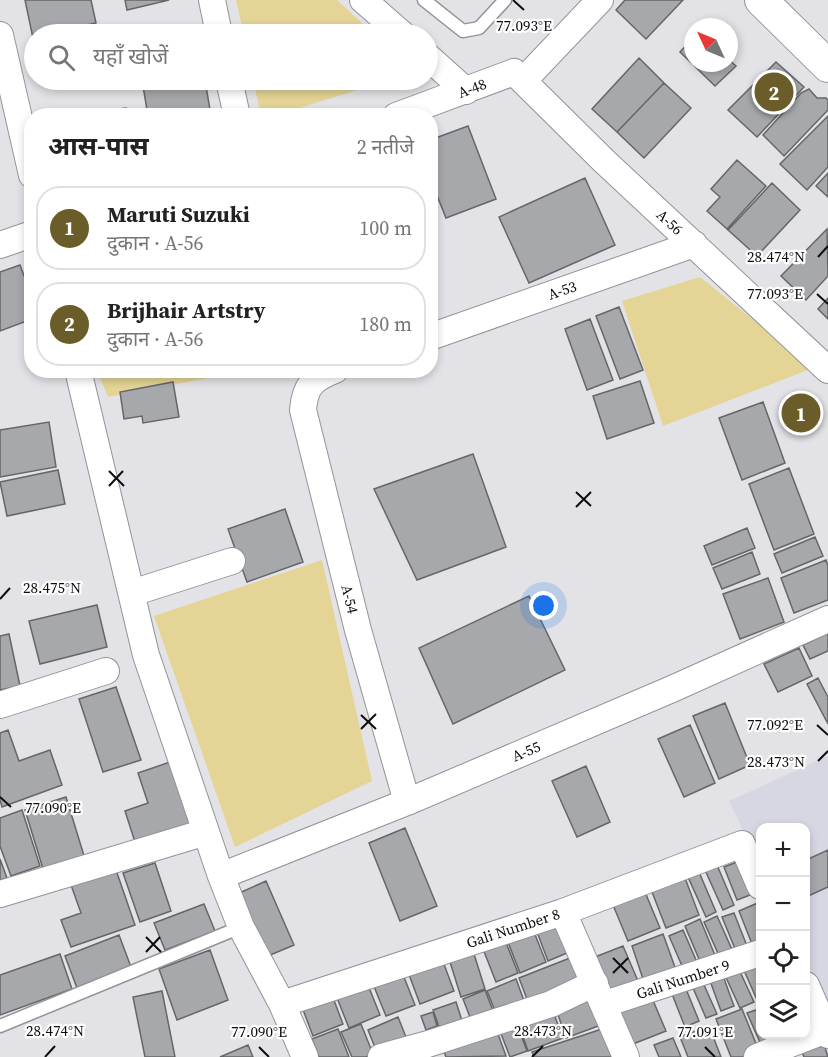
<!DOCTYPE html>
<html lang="hi">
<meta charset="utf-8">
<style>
body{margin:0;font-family:"Source Serif 4","Noto Sans Devanagari",serif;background:#f2f2f2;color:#222}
.controls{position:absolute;right:18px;bottom:18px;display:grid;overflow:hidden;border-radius:12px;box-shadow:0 3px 9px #0003}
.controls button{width:54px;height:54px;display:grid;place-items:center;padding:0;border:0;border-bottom:2px solid #e0e0e0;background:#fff;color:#222;font:30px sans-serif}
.compass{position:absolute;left:684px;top:18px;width:54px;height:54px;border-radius:50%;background:#fff;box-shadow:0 3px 9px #0003;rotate:314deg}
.you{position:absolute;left:544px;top:606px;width:21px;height:21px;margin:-15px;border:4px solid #fff;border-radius:50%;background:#1a73e8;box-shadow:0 0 0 9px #1a73e833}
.badge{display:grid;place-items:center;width:39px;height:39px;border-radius:50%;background:#6a5d2a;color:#fff;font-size:20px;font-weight:700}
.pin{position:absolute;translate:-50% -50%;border:3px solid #fff;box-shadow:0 2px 6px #0006}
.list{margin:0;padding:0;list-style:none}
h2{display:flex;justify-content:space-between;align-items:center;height:78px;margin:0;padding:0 24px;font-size:26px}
h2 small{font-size:20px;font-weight:400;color:#767676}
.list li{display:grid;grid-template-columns:39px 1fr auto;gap:18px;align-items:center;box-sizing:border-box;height:84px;margin:0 12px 12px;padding:0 12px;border:2px solid #e0e0e0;border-radius:24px}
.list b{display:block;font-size:22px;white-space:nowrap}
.list p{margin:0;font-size:20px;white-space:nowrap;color:#767676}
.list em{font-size:20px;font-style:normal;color:#767676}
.icon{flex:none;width:33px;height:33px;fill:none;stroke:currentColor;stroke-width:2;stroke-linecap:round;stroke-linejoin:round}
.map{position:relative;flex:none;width:828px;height:1057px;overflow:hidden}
.search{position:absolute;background:#fff;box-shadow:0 3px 9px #0003;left:24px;top:24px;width:414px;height:66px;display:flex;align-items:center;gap:15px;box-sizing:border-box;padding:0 21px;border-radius:33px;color:#767676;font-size:22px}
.panel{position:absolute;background:#fff;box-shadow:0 3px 9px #0003;left:24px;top:108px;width:414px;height:270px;border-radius:24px}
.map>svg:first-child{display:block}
</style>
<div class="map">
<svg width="828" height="1057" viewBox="0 0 828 1057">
<rect width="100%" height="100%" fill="#e3e3e7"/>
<path fill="#d6d7e3" d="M828,756V1008L806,960V828H760V866L729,801Z"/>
<path fill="#e4d495" d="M236,0H337L374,34H244Z
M253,80H389L274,116L261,115Z
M700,277L813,368L663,426L622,301Z
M97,371H246L108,397Z
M322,560L372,781L235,847L154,616Z"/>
<path fill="#a7a8ab" stroke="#656669" stroke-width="1.5" d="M25,0H91L96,23L47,34H34L33,38Z
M125,0H169L127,10Z
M625,0H683L646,39L616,10Z
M710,19L719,27H703Z
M693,38V63H729V60L736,66L715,86L680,52Z
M639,58L664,83L617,132L592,109Z
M776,62L804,87L757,137L728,110Z
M142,80H205L211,116H148Z
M664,83L691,108L644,158L617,132Z
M809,89L817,98H826L828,100V110L784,156L763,135L801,93Z
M126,108V116H57Z
M828,116V167L807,190L780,164Z
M468,126L496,199L446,218L430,178V140Z
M737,160L766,186L727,229L707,211L720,197L711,189Z
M828,173V197L816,186Z
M585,178L615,245L529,283L499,217Z
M772,183L800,210L757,256L728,230Z
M827,229L828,276L806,300L781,276Z
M20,265L32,297V319L0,331V272Z
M828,298V319L818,309Z
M619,307L643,370L620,379L596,316Z
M590,319L613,380L587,390L565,329Z
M640,381L654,423L607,439L593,396Z
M173,382L179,417L143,423L142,416L124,419L120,392Z
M763,402L785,463L742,480L719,418Z
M49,422L56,467L0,477V430Z
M473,454L506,547L417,580L374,489Z
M789,468L814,534L774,550L749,484Z
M58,470L65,504L7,516L0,482Z
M285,509L303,562L247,582L228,529Z
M747,528L755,548L712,565L704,546Z
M815,537L823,556L782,573L774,554Z
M752,552L760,574L722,589L713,568Z
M826,560L828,566V600L794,613L781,578Z
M768,578L784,622L740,639L723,594Z
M529,596L565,670L453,724L419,648Z
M97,605L107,647L40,664L29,621Z
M828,633V651L810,659L803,645Z
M9,634L20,686L0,690V636Z
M799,648L812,676L778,692L764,664Z
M818,678L828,697V724L807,684Z
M116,687L141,760L103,772L79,699Z
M725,703L750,765L719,779L693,716Z
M690,725L715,783L684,797L658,739Z
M8,730L19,761L50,750L62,785L2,807L0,800V733Z
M176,760L196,825L136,845L125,811L148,803L138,773Z
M586,766L610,822L577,837L552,781Z
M66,797L85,859L44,872L25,810Z
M22,810L40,866L11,876L0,846V818Z
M405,828L437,906L400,921L369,843Z
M828,850V887L806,897V860Z
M0,859L7,878L0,880Z
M737,862L750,895L737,900L724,867Z
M155,863L171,911L140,922L123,873Z
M717,865L734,905L723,910L705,870Z
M116,870L135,925L71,947L61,920L81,913L71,885Z
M699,872L716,912L706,917L688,877Z
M685,878L699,915L666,928L652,892Z
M266,881L294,945L263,958L235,895Z
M645,892L660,928L628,941L613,905Z
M760,902V946L754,949L739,911Z
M204,904L215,931L165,950L154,923Z
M734,913L749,951L738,956L722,917Z
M717,916L734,954L721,960L704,922Z
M700,919L717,960L702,966L685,926Z
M563,921L574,950L548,961L537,932Z
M532,927L546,962L520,973L506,937Z
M683,930L700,969L686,975L669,936Z
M663,934L676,970L644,982L632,946Z
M119,935L131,967L77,988L65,956Z
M505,940L518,973L496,982L483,949Z
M623,946L641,988L607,1002L590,959Z
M210,950L228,1000L177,1020L159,969Z
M60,954L72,989L0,1015V975Z
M474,954L485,989L461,997L450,962Z
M575,956L586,985L530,1007L519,978Z
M442,959L454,991L420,1004L408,972Z
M756,960L760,970V1001L758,1002L742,966Z
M737,965L754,1002L740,1008L723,971Z
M402,972L415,1005L386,1016L373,984Z
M722,973L734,1006L721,1011L709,978Z
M700,976L717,1014L706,1018L690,981Z
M516,979L526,1006L498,1018L487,991Z
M684,984L699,1021L685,1027L670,989Z
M368,985L380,1015L349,1028L337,998Z
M485,990L495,1016L473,1025L463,999Z
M162,991L175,1057H145L133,997Z
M594,991L606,1023L566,1038L555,1006Z
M649,991L666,1031L628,1046L612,1006Z
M332,995L343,1024L313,1036L302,1007Z
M456,1002L465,1030L443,1038L433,1010Z
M551,1006L563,1038L528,1051L517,1019Z
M742,1009L759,1051L745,1057H731L716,1019Z
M756,1010L760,1020V1034H767L772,1045L763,1049L747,1013Z
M433,1012L437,1026L426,1030L421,1016Z
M398,1017L408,1042L378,1055L368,1030Z
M515,1019L527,1051L510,1057L498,1026Z
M494,1023L506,1056L446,1057L441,1044Z
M361,1024L373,1054L366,1057H352L341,1032Z
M709,1026L721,1057H688L680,1037Z
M338,1029L349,1057H319L312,1039Z
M602,1029L612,1057H534L532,1052Z
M673,1038L681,1057H659L654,1045Z
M822,1038L828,1057H804L800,1046Z
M248,1045L253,1057H220Z"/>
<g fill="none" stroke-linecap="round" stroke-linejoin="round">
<g stroke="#929397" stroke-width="15">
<path id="service" d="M424,0L463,31L479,28L505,0
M0,1026L241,927"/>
</g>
<g stroke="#929397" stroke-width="28">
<path id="minor" d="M212,0L219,34
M363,0L402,34
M0,35L32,175
M428,57L466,91
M229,80L237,116
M523,81L600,0
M396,116L514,72L604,161L828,370
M0,245L32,234
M430,337L694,244
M78,370L146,655L221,876L241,927L282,1004L305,1057
M335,370C312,379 305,386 303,410L358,630L407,802
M132,593L232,561
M0,705L106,671
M221,876L407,802L672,689L828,619
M0,894L206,832
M563,912L626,1057
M806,985L828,1035
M282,1004L563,912L742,844L760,886
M605,1004L760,953
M381,1057L428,1044L551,1004L595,983
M757,1057L826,1030"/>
</g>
<g stroke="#929397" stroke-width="34">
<path id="tertiary" d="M761,0L828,66"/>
</g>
<use href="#service" stroke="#fff" stroke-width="12"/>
<use href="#minor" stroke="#fff" stroke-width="26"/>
<use href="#tertiary" stroke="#fff" stroke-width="32"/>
</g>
<path fill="none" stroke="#0d0d0f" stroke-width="2" d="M513,0L524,10M818,257L828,246M817,294L828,304M109,471L124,486M109,486L123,471M576,492L591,506M576,507L591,492M0,599L10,588M361,715L376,729M817,725L828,735M361,729L376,714M818,761L828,751M0,797L11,807M146,937L161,952M146,952L160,937M613,958L628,973M613,973L628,958M259,1047L269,1057M705,1047L715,1057M45,1057L55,1046M532,1057L543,1046"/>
<g text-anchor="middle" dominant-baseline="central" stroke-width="4.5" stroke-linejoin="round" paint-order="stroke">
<g font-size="15" fill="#0d0d0f" stroke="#fff">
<text transform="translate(472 88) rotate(-21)">A-48</text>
<text transform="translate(670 222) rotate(43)">A-56</text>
<text transform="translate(562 290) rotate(-19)">A-53</text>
<text transform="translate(350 599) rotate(76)">A-54</text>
<text transform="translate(526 751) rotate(-23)">A-55</text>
<text transform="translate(513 928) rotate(-18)">Gali Number 8</text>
<text transform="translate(683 979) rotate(-18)">Gali Number 9</text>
</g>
</g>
<g font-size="15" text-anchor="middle" fill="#0d0d0f" stroke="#fff" stroke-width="4.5" stroke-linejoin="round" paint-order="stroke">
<text x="524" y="31">77.093°E</text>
<text x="776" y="262">28.474°N</text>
<text x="775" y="299">77.093°E</text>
<text x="52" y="593">28.475°N</text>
<text x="775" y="730">77.092°E</text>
<text x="776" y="767">28.473°N</text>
<text x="53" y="813">77.090°E</text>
<text x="55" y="1036">28.474°N</text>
<text x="543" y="1036">28.473°N</text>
<text x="259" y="1037">77.090°E</text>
<text x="705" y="1037">77.091°E</text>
</g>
</svg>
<div class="controls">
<button>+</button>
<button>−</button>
<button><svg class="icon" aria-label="locate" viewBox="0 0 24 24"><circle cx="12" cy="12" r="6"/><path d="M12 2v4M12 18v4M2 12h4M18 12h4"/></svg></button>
<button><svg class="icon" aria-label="layers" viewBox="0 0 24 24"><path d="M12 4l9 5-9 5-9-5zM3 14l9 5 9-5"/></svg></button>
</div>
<svg class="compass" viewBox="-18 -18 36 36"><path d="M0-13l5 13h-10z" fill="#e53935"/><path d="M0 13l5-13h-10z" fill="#767676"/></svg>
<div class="you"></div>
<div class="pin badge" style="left:801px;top:413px">1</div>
<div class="pin badge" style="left:774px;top:92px">2</div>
<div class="search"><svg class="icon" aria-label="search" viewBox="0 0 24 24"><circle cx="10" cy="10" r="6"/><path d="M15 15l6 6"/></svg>यहाँ खोजें</div>
<section class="panel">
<h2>आस-पास<small>2 नतीजे</small></h2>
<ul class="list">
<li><span class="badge">1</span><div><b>Maruti Suzuki</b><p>दुकान · A-56</p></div><em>100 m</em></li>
<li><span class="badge">2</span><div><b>Brijhair Artstry</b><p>दुकान · A-56</p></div><em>180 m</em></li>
</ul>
</section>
</div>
